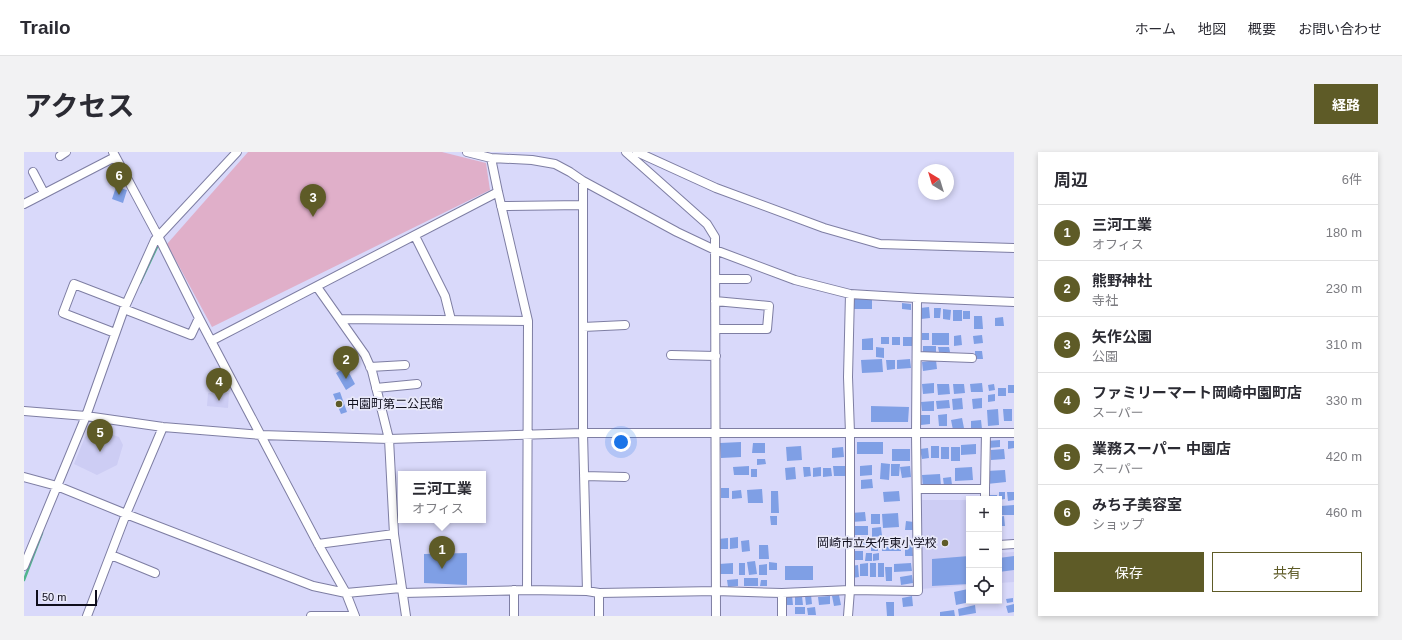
<!DOCTYPE html>
<html lang="ja">
<meta charset="utf-8">
<style>
body{margin:0;font-family:Arial,"Noto Sans JP",sans-serif;background:#f2f2f3;color:#2b2b33}
.controls{position:absolute;right:12px;bottom:12px;display:grid;overflow:hidden;border-radius:0px;box-shadow:0 2px 6px #0003}
.controls button{width:36px;height:36px;display:grid;place-items:center;padding:0;border:0;border-bottom:1px solid #e1e1e2;background:#fff;color:#2b2b33;font:20px sans-serif}
.compass{position:absolute;left:894px;top:12px;width:36px;height:36px;border-radius:50%;background:#fff;box-shadow:0 2px 6px #0003;rotate:322deg}
.scale{position:absolute;left:12px;bottom:10px;width:61px;box-sizing:border-box;padding-left:4px;border:2px solid #0f0e1c;border-top:0;font-size:11px;line-height:14px;white-space:nowrap;color:#0f0e1c;-webkit-text-stroke:3px #e8e8f9;paint-order:stroke}
.you{position:absolute;left:597px;top:290px;width:14px;height:14px;margin:-10px;border:3px solid #fff;border-radius:50%;background:#1a73e8;box-shadow:0 0 0 6px #1a73e833}
.badge{display:grid;place-items:center;width:26px;height:26px;border-radius:50%;background:#5e5b27;color:#fff;font-size:13px;font-weight:700}
.pin{position:absolute;translate:-50% -33px;filter:drop-shadow(0 1px 2px #0008)}
.pin::after{content:'';position:absolute;top:21px;width:14px;height:12px;background:inherit;clip-path:polygon(0 0,100% 0,50% 100%)}
.popup{position:absolute;left:374px;top:319px;width:88px;height:52px;box-sizing:border-box;display:grid;place-content:center;border-radius:0px;background:#fff;filter:drop-shadow(0 1px 3px #0005);font-size:13px;white-space:nowrap;color:#7c7c81}
.popup b{font-size:15px;color:#2b2b33}
.popup::after{content:'';position:absolute;left:50%;top:100%;margin-left:-8px;border:8px solid transparent;border-top-color:#fff}
.list{margin:0;padding:0;list-style:none}
h2{display:flex;justify-content:space-between;align-items:center;height:52px;margin:0;padding:0 16px;font-size:17px}
h2 small{font-size:13px;font-weight:400;color:#7c7c81}
.list li{display:grid;grid-template-columns:26px 1fr auto;gap:12px;align-items:center;box-sizing:border-box;height:56px;padding:0 16px;border-top:1px solid #e1e1e2}
.list b{display:block;font-size:15px;white-space:nowrap}
.list p{margin:0;font-size:13px;white-space:nowrap;color:#7c7c81}
.list em{font-size:13px;font-style:normal;color:#7c7c81}
.actions{display:flex;gap:8px;padding:12px 16px}
.actions a{flex:1;padding:9px 0;border:1px solid #5e5b27;border-radius:0px;text-align:center;font-size:14px;color:#5e5b27}
.actions .main{background:#5e5b27;color:#fff}
.icon{flex:none;width:22px;height:22px;fill:none;stroke:currentColor;stroke-width:2;stroke-linecap:round;stroke-linejoin:round}
.map{position:relative;flex:none;width:990px;height:464px;overflow:hidden;border-radius:0px}
header{display:flex;align-items:center;gap:24px;box-sizing:border-box;height:56px;padding:0 20px;background:#fff;border-bottom:1px solid #e1e1e2}
header strong{font-size:19px}
nav{display:flex;gap:22px;margin-inline-start:auto;font-size:14px}
.intro{display:flex;align-items:center;justify-content:space-between;box-sizing:border-box;height:96px;padding:0 24px}
h1{margin:0;font-size:28px}
.button{padding:10px 18px;border-radius:0px;background:#5e5b27;color:#fff;font-size:14px;font-weight:700}
main{display:flex;gap:24px;padding:0 24px}
aside{flex:1;background:#fff;border-radius:0px;box-shadow:0 2px 6px #0003}
.map>svg:first-child{display:block}
</style>
<header>
<strong>Trailo</strong>
<nav><a>ホーム</a><a>地図</a><a>概要</a><a>お問い合わせ</a></nav>
</header>
<div class="intro"><h1>アクセス</h1><a class="button">経路</a></div>
<main>
<div class="map">
<svg width="990" height="464" viewBox="0 0 990 464">
<rect width="100%" height="100%" fill="#d9d9fa"/>
<path fill="#cdcdf4" d="M184,241H205L204,256L183,254Z
M74,278L95,285L99,293L93,313L73,323L50,312L61,285Z
M896,348H945V433L897,437Z
M990,400V430L975,431V401Z"/>
<path fill="#e0afc9" d="M224,0H418L462,11L466,38L188,175L143,92Z"/>
<g fill="none" stroke-linecap="round" stroke-linejoin="round">
<path stroke="#50b48d" stroke-width="2.5" d="M116,131L133,95
M0,428L18,381"/>
</g>
<path fill="#7f9fe5" d="M92,35L103,38L99,51L88,47Z
M830,147H848V157H830Z
M878,151L887,152V158L878,157Z
M905,155L906,166L897,167L896,156Z
M910,156H917L916,166H910Z
M919,157L927,158L926,168L919,167Z
M929,158H938V169H929Z
M939,159H946V167H939Z
M950,164H958L959,177H950Z
M979,165L980,174H971V166Z
M898,181H905V188H898Z
M908,181H925V193H908Z
M937,183L938,193L930,194V184Z
M958,183L959,191L950,192L949,184Z
M857,185H865V192H857Z
M868,185H876V193H868Z
M879,185H888V194H879Z
M849,186V198H838V187Z
M899,194H912V201H899Z
M852,195L860,196V206L852,205Z
M914,195H925L926,200H915Z
M951,199H958L959,207H951Z
M858,207L859,220L838,221L837,208Z
M886,207L887,216L873,217V208Z
M862,208H871V217L863,218Z
M912,208L913,217L899,219L898,210Z
M322,215L331,232L322,238L312,221Z
M910,231V241L899,242L898,232Z
M958,231L959,240H947L946,232Z
M913,232H925L926,242L914,243Z
M929,232H940L941,241L930,242Z
M970,232L971,238L965,239L964,233Z
M984,233H990V241H984Z
M974,236H982V244H974Z
M316,240L323,260L317,262L309,242Z
M971,242V249L964,250V243Z
M938,246L939,257L929,258L928,247Z
M958,246V256L949,257L948,247Z
M925,248L926,256L913,257L912,249Z
M910,249V259H898L897,250Z
M847,254L885,255L884,270H847Z
M974,257L975,273L964,274L963,258Z
M979,257H988V269H980Z
M923,262V274H915L914,263Z
M897,263H906V272L897,273Z
M938,266L940,276L929,278L927,268Z
M957,268L958,277H947V269Z
M976,288V295L964,296L963,289Z
M984,289H990V296L984,297Z
M717,290V305L697,306L696,291Z
M833,290H859V302H833Z
M729,291H741V301H728Z
M952,292V302L937,303V293Z
M777,294L778,308L763,309L762,295Z
M907,294H915V306H907Z
M819,295L820,305L808,306V296Z
M917,295H925V307H917Z
M927,295H936V309H927Z
M904,296L905,306L898,307L896,297Z
M868,297H886V309H868Z
M980,297L981,307L967,308V298Z
M733,307H741L742,312L733,313Z
M857,311L866,312L865,328L856,327Z
M867,312H876L875,324H867Z
M848,313V323L836,324V314Z
M725,314V323H710L709,315Z
M809,314H821V324H810Z
M886,314L887,325L878,326L876,315Z
M771,315L772,327L762,328L761,316Z
M779,315H786L787,324L780,325Z
M797,315V324L789,325V316Z
M948,315L949,328L931,329V316Z
M799,316H807L808,324L799,325Z
M727,317H733V325H727Z
M981,318L982,330L963,332L962,319Z
M916,322L917,334L899,336L898,323Z
M927,325L928,333L920,334L919,326Z
M848,327L849,336L837,337V328Z
M697,336H705V346H697Z
M738,337L739,351H724L723,338Z
M717,338L718,346L708,347V339Z
M747,339H754L755,361H747Z
M875,339L876,349L860,350L859,340Z
M975,340H981V347L975,348Z
M983,340H990V348L984,349Z
M966,343H973V347H966Z
M990,353V363H978L977,354Z
M841,360L842,369L827,370V361Z
M874,361L875,375L859,376L858,362Z
M847,362H856V372H847Z
M746,364H753V373H747Z
M980,364L981,374H975V365Z
M882,369L890,370L889,378H881Z
M828,374H844V383H828Z
M857,375L858,384L848,385V376Z
M714,385V396L706,397V386Z
M704,386V397H694V387Z
M837,386V395L828,396L827,387Z
M844,386L845,396L838,397L837,387Z
M725,388L726,399L718,400L717,389Z
M847,388H854V399H847Z
M858,388L877,389V399H858Z
M735,393H744L745,407H735Z
M881,393H888L889,404H881Z
M831,399H839V408H831Z
M443,401V433L400,431V402Z
M842,401H848V409H841Z
M855,401V408L849,409V402Z
M945,404V432L908,434V407Z
M990,404V418L975,420V406Z
M731,409L733,422L725,423L723,410Z
M745,410L753,411V418H745Z
M709,411V422H696L695,412Z
M715,411H721V423H715Z
M844,411V424H836V412Z
M846,411H852V425H846Z
M854,411H860V425H854Z
M887,411L888,419L870,420V412Z
M743,412V423H735V413Z
M834,413L835,425L828,426L827,414Z
M761,414H789V428H761Z
M861,415H868V429H862Z
M888,423L889,431L877,433L876,425Z
M720,426H734V434H720Z
M714,427V434L704,435L703,428Z
M737,428H743V434H736Z
M944,437L946,450L932,453L930,440Z
M762,443H768L769,453H762Z
M787,443L788,452L782,453L781,444Z
M815,443L817,453L810,454L808,444Z
M771,444H778L779,453H771Z
M806,444V452L795,453L794,445Z
M888,444L889,454L879,455L878,446Z
M989,446V450L983,451L982,447Z
M862,450H870V464H863Z
M990,452V460L984,461L982,454Z
M951,453L952,461L935,464L934,457Z
M771,455H781V462H771Z
M791,455L792,463H784L783,456Z
M930,458L931,464H916V460Z"/>
<g fill="none" stroke-linecap="round" stroke-linejoin="round">
<g stroke="#7e7ea3" stroke-width="10">
<path id="minor" d="M89,0L134,84L175,166L294,392L322,441L331,464
M443,0L467,6L508,8L531,12L546,20L559,29V281L563,439
M602,0L683,72L691,85L692,464
M613,0L692,36L800,76L856,92L990,96
M36,4L42,0
M467,6L474,40L504,169L503,438
M9,20L20,41
M559,29L653,80L691,98L771,128L826,142L893,146L990,150
M0,52L91,5
M477,54L559,53
M391,84L421,144L427,168
M691,127H723
M293,135L341,203L348,219L365,287L370,382L382,464
M691,149L745,154L743,177H692
M100,157L167,183L175,166
M316,167L504,169
M559,175L601,173
M91,181L39,161L50,132L102,152
M187,189L474,40
M647,203L692,204
M893,204L948,206
M346,215L381,213
M352,236L393,232
M0,259L62,264L139,275L237,283L365,287L559,281H990
M560,324L601,325
M0,325L33,334L102,362L289,434L322,441L377,436
M893,337H961V347
M961,337L962,281
M294,392L370,382
M975,393L990,392
M87,403L131,421
M0,414L62,264L100,157L131,88L213,0
M379,441L503,438L563,439L575,441L692,439L758,441L826,438L894,439L892,282L893,146
M63,464L102,362L139,275
M287,464H325
M490,464V438
M575,464V441
M758,464V441
M824,464L826,438V281L824,225L826,142"/>
</g>
<use href="#minor" stroke="#fff" stroke-width="8"/>
</g>
<g fill="#5e5b27" stroke="#e8e8f9" stroke-width="1.5">
<circle cx="315" cy="252" r="4"/>
<circle cx="921" cy="391" r="4"/>
</g>
<g text-anchor="middle" dominant-baseline="central" stroke-width="3.5" stroke-linejoin="round" paint-order="stroke">
<g font-size="12" fill="#0f0e1c" stroke="#e8e8f9" text-anchor="start">
<text x="323" y="252">中園町第二公民館</text>
<text x="913" y="391" text-anchor="end">岡崎市立矢作東小学校</text>
</g>
</g>
</svg>
<div class="controls">
<button>+</button>
<button>−</button>
<button><svg class="icon" aria-label="locate" viewBox="0 0 24 24"><circle cx="12" cy="12" r="6"/><path d="M12 2v4M12 18v4M2 12h4M18 12h4"/></svg></button>
</div>
<svg class="compass" viewBox="-18 -18 36 36"><path d="M0-13l5 13h-10z" fill="#e53935"/><path d="M0 13l5-13h-10z" fill="#7c7c81"/></svg>
<div class="scale">50 m</div>
<div class="you"></div>
<div class="pin badge" style="left:418px;top:417px">1</div>
<div class="popup"><b>三河工業</b>オフィス</div>
<div class="pin badge" style="left:322px;top:227px">2</div>
<div class="pin badge" style="left:289px;top:65px">3</div>
<div class="pin badge" style="left:195px;top:249px">4</div>
<div class="pin badge" style="left:76px;top:300px">5</div>
<div class="pin badge" style="left:95px;top:43px">6</div>
</div>
<aside>
<h2>周辺<small>6件</small></h2>
<ul class="list">
<li><span class="badge">1</span><div><b>三河工業</b><p>オフィス</p></div><em>180 m</em></li>
<li><span class="badge">2</span><div><b>熊野神社</b><p>寺社</p></div><em>230 m</em></li>
<li><span class="badge">3</span><div><b>矢作公園</b><p>公園</p></div><em>310 m</em></li>
<li><span class="badge">4</span><div><b>ファミリーマート岡崎中園町店</b><p>スーパー</p></div><em>330 m</em></li>
<li><span class="badge">5</span><div><b>業務スーパー 中園店</b><p>スーパー</p></div><em>420 m</em></li>
<li><span class="badge">6</span><div><b>みち子美容室</b><p>ショップ</p></div><em>460 m</em></li>
</ul>
<div class="actions"><a class="main">保存</a><a>共有</a></div>
</aside>
</main>
